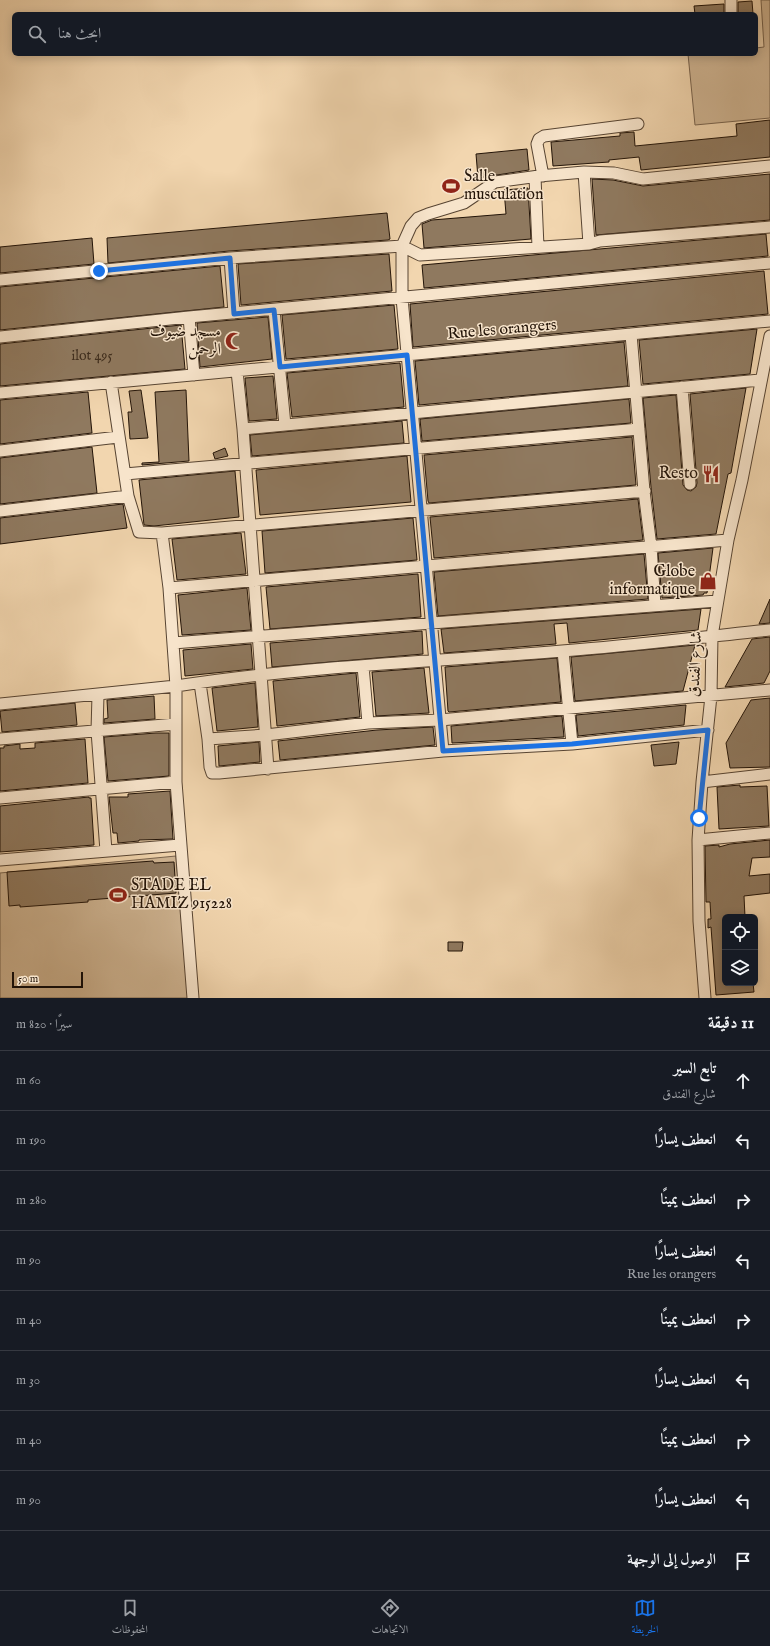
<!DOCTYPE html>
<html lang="ar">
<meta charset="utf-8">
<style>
body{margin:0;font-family:"IM FELL English",Amiri,serif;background:#20242c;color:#f1f3f6;direction:rtl}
.controls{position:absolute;right:12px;bottom:12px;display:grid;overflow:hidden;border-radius:6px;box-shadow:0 2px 10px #0003}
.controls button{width:36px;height:36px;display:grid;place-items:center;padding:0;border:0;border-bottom:1px solid #363941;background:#171b24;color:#f1f3f6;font:20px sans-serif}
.scale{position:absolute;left:12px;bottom:10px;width:71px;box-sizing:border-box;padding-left:4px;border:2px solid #231408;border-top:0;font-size:11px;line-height:14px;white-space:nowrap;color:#231408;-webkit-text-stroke:3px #f7e4cb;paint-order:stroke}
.stop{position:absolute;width:12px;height:12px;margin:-9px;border:3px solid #1a73e8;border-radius:50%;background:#fff}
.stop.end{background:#1a73e8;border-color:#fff;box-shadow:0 1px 4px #0008}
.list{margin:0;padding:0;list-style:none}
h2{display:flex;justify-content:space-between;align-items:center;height:52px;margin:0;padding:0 16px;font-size:17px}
h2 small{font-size:13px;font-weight:400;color:#9ea1a6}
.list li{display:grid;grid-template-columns:26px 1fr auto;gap:12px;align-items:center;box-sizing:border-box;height:60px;padding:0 16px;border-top:1px solid #363941}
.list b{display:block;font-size:15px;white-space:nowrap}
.list p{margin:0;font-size:13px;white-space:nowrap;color:#9ea1a6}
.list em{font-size:13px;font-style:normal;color:#9ea1a6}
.icon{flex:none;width:22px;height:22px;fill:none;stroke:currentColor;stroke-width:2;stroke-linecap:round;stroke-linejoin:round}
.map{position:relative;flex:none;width:770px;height:998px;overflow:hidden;direction:ltr}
.search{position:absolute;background:#171b24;box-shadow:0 2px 10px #0003;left:12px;right:12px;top:12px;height:44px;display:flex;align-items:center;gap:10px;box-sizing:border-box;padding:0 14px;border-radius:6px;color:#9ea1a6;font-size:15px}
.sheet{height:592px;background:#171b24}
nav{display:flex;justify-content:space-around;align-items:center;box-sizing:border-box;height:56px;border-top:1px solid #363941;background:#171b24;font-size:11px;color:#9ea1a6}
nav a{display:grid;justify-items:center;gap:2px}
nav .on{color:#1a73e8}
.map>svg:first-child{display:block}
</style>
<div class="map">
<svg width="770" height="998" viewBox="0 0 770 998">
<rect width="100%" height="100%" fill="#f2d6af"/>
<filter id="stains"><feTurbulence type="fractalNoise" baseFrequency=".005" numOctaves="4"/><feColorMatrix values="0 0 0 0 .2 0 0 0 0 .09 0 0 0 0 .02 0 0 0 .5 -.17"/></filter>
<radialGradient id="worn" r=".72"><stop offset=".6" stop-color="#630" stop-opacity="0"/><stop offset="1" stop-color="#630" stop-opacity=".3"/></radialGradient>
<path fill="#cfb593" stroke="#79644e" d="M761,0H770V118L695,125L688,54H756V48L764,47Z
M176,856L188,998H0V873Z"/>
<path fill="#8f795f" stroke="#231408" d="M752,1L753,14H738V2Z
M724,4V14H695L694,6Z
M770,120V157L641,170L639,157L609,160V162L553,166L551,142L620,136V133L634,132L635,146L737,136L736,124Z
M527,149L529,170L478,178L476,154Z
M770,174V220L596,235L592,179L613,180L643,186Z
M528,188L531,239L424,248L422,224L432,220L506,214L504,190Z
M387,213L390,239L388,240L229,251L108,263L107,238Z
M766,234L768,256L424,288L422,265Z
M92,238L94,264L0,273V247Z
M389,254L392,291L241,305L238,264Z
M220,266L224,307L0,330V287Z
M764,271L768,314L413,347L410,304Z
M394,305L398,349L286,359L282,315Z
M268,317L272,359L200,367L197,323Z
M181,325L185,369L0,386V344Z
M757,329L750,374L643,384L639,340Z
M624,342L628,386L419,405L415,361Z
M400,363L404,407L292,417L287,373Z
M273,376L277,419L249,421L245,378Z
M746,388L731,473L728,474L716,534L657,539L651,487L643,398L676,395L683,485L687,490L691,491L696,487L697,483L690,394Z
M141,390L148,438L130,439L128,412H132L129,391Z
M186,390L189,461L142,465V463L159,462L155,392Z
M88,392L92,433L0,444V400Z
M629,399L631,423L422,441L420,419Z
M402,421L404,443L252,456L250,435Z
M632,437L636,485L429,503L428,501L424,455Z
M92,447L97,493L0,504V458Z
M225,448L228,456L215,459L213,453Z
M407,456L411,502L260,515L256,470Z
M235,471L239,517L154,526L144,525L139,480Z
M638,499L643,540L434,558L430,517Z
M123,504L127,528L0,544V518Z
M413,518L417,560L265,573L262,531Z
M241,533L246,574L177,580L172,539Z
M713,548L707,593H704L703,595L662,598L658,553Z
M644,554L648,599L438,616L434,572Z
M418,574L421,617L270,629L266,587Z
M247,588L251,630L182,635L178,595Z
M770,599V623L759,624Z
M701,609L698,630L569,643L567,623L554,624L556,644L444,653L441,629Z
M422,631L423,654L272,667L270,643Z
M770,637V671L764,683L725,687L752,639Z
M251,644L253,669L185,676L183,650Z
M695,645L683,691L575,701L571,657Z
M557,658L561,702L449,712L448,711L445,667Z
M424,668L429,713L376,716L372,672Z
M356,673L360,717L277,726L273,681Z
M255,683L258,727L217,731L212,688Z
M154,696L155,719L104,723V719L108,718L107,700Z
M770,698V767L730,768L726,743L751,700Z
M75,703L77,725L2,732L0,711Z
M686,705L684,725L578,736L576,715Z
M562,716L564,737L452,743L451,726Z
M433,727L435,745L280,760L278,741L377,730Z
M156,733H169V776L108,781L104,737Z
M85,739L88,783L0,791V748H4V746L20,744V749L35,748V743Z
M259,742L260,762L219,766L218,746Z
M679,742L676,764L654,766L651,745Z
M740,785V787L767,786L769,826L719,829L717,787Z
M170,791L173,839L139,840V841L118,843L117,833H113L109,797H128V794Z
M89,797V798H91L94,845L0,852V806Z
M770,840V857L752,858L749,876L770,874V893L744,896L745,917H725V983H753L754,992L716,995L711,927L708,928V919H711L710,902H706L705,846L719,845V847L730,844Z
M153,861L154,863L174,862L176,893L88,900V902L20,907V905L9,906L7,872Z
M448,942H463L462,951H448Z"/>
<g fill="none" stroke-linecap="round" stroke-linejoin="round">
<g stroke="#574432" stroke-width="13">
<path id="minor" d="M731,0V14
M584,172L589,244
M543,176L537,144L539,139L544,136L638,124
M535,177L538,247
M230,258L234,313
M0,280L230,258L402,246L420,255L589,244L600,241L770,227
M274,310L285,425
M189,317L194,375
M631,334L644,491L651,547L655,605
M0,337L189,317L770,263
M237,371L243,429L760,380
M111,382L128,496
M682,387L690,484
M0,393L770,321
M243,429L268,769
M0,451L118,437
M125,474L639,429
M0,511L128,496L139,532L162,533L169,588L176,686C304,666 434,662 562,651C632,646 701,637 770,630
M162,533L645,491
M169,588L728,540
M173,643L717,601
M563,651L572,744
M363,666L368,723
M200,683L208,739L210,767L212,773H219L443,751L572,744L708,730
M98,695L97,731L106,851
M0,704L176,686V782L193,998
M0,739L176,724
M208,739L266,735L368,723L440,720L770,690
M443,751L402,298V246L411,226L418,218L428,214L464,203L495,182L539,176L584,172L614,173L643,179L770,166
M702,782L770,774
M0,798L176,782
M698,840L770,833
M0,860L180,845
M705,998L699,921L698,840L702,782L711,696L712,636L728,540L742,480L770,336"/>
</g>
<use href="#minor" stroke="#f7e4cb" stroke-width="11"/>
</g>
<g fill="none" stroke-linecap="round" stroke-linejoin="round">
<path stroke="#1a73e8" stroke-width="5" d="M99,271L230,258L234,314L274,310L280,367L407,355L443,751L572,744L708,730L699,818"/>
</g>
<defs>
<g id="stadium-bare" transform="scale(1.38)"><path d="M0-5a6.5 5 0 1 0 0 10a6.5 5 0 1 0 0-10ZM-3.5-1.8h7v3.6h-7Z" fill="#8f2418" stroke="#f7e4cb" stroke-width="2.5" paint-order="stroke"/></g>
<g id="mosque-bare" transform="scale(1.38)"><path d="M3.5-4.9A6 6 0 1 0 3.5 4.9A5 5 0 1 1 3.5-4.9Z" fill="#8f2418" stroke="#f7e4cb" stroke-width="2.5" paint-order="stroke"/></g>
<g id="restaurant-bare" transform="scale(1.38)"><path d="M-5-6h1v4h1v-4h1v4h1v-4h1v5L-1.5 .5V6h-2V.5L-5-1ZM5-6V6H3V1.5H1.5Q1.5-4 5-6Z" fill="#8f2418" stroke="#f7e4cb" stroke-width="2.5" paint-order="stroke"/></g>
<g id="shop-bare" transform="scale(1.38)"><path d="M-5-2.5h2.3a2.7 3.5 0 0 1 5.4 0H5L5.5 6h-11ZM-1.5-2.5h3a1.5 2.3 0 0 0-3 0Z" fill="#8f2418" stroke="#f7e4cb" stroke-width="2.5" paint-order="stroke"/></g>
</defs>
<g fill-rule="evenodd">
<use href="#stadium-bare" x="451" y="186"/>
<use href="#mosque-bare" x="234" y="341"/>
<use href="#restaurant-bare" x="711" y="474"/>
<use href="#shop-bare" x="708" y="581"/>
<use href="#stadium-bare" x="118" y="895"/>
</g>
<g text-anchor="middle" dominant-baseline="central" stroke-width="3" stroke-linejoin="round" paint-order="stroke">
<g font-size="14" fill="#3e2d1e">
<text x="92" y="356">ilot 495</text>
</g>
<g font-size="16" fill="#231408" stroke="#f7e4cb" text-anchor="end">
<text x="464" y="177" text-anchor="start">Salle<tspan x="464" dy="18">musculation</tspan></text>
<text x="221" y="332">مسجد ضيوف<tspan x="221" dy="18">الرحمٰن</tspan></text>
<text x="698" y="474">Resto</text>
<text x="695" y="572">Globe<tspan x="695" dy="18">informatique</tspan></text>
<text x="131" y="886" text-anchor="start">STADE EL<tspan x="131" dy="18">HAMIZ 915228</tspan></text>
</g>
<g font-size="16" fill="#231408" stroke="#f7e4cb">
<text transform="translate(502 330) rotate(-5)">Rue les orangers</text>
<text transform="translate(696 664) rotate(-88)">شارع الفندق</text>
</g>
</g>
<rect width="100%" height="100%" filter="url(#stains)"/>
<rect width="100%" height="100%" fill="url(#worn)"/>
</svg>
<div class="controls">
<button><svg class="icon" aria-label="locate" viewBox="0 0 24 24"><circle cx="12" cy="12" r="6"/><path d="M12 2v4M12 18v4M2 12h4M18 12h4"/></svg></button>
<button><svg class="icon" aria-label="layers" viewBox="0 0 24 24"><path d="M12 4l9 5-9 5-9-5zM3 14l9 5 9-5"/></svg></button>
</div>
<div class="scale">50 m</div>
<div class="stop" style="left:699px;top:818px"></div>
<div class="stop end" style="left:99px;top:271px"></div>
<div class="search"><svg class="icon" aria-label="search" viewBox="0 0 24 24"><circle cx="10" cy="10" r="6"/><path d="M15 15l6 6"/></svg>ابحث هنا</div>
</div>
<section class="sheet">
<h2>11 دقيقة<small>سيرًا · 820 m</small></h2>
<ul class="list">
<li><svg class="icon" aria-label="ahead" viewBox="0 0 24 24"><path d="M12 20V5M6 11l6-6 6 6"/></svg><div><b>تابع السير</b><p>شارع الفندق</p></div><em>60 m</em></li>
<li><svg class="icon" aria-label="left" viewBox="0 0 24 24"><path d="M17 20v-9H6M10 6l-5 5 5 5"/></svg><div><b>انعطف يسارًا</b></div><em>190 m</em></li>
<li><svg class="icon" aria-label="right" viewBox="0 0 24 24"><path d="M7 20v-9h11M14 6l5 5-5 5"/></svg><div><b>انعطف يمينًا</b></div><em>280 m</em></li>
<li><svg class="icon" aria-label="left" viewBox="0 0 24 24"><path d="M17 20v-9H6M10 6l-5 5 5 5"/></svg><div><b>انعطف يسارًا</b><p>Rue les orangers</p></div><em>90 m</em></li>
<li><svg class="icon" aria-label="right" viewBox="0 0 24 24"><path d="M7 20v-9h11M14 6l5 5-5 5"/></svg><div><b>انعطف يمينًا</b></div><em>40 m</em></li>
<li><svg class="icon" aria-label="left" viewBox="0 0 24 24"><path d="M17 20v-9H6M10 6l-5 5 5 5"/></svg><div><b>انعطف يسارًا</b></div><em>30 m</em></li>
<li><svg class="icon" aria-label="right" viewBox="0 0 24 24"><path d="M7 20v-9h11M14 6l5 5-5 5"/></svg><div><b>انعطف يمينًا</b></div><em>40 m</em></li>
<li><svg class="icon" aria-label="left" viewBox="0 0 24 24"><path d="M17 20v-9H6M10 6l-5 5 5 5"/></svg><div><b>انعطف يسارًا</b></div><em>90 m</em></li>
<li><svg class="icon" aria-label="arrive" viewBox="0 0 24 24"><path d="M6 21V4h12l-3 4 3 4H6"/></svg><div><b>الوصول إلى الوجهة</b></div></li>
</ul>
</section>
<nav>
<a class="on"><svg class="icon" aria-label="map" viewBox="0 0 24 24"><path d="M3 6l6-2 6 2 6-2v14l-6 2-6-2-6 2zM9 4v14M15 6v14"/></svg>الخريطة</a>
<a><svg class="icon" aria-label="directions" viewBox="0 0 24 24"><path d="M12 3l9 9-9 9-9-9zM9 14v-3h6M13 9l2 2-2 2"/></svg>الاتجاهات</a>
<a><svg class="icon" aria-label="saved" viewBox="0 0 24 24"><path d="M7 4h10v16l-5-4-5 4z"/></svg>المحفوظات</a>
</nav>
